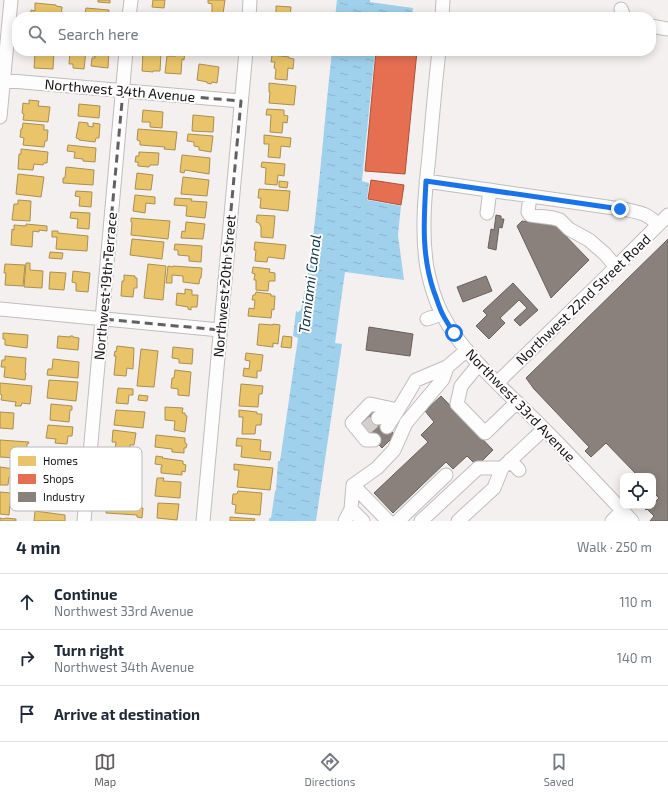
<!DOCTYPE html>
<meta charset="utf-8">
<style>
body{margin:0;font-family:"Exo 2",sans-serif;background:#f2f2f3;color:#1f2937}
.controls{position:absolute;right:12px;bottom:12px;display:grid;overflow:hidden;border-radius:8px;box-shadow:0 2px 10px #0003}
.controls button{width:36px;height:36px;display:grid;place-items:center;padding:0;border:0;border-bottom:1px solid #e0e1e3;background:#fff;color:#1f2937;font:20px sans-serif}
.stop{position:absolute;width:12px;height:12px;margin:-9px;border:3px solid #1a73e8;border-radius:50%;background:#fff}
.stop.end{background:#1a73e8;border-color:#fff;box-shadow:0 1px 4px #0008}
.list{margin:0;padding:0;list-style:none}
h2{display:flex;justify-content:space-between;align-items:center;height:52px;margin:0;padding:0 16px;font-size:17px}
h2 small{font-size:13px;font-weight:400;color:#747a83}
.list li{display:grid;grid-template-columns:26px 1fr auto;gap:12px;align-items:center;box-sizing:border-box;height:56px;padding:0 16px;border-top:1px solid #e0e1e3}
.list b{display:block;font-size:15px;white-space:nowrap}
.list p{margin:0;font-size:13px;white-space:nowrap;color:#747a83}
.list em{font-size:13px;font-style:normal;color:#747a83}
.icon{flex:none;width:22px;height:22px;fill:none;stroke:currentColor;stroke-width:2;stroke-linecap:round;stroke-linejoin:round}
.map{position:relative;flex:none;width:668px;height:521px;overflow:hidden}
.search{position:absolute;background:#fff;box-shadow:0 2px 10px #0003;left:12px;right:12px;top:12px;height:44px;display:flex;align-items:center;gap:10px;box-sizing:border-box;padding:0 14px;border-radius:16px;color:#747a83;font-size:15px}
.sheet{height:220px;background:#fff}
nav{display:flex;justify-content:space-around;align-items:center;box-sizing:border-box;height:56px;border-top:1px solid #e0e1e3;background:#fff;font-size:11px;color:#747a83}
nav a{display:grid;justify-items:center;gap:2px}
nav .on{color:#646060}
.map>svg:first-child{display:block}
</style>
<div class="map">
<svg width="668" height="521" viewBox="0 0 668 521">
<defs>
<pattern id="water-ripples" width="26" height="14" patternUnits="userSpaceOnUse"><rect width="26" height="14" fill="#a0d1ec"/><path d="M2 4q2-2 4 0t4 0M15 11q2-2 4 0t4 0" fill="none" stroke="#89b2ca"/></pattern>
</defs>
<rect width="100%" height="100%" fill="#f5f0f0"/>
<path fill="url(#water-ripples)" d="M337,0H370V2L413,8L412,14L379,12L378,17H335Z
M332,51H375L362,181L369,183L367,200L401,206L398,235L404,280L345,272L335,343L342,344L316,521H269V518H271L275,491L276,490L278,461H280L298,338L293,336L296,311L298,312L301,310C303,296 307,283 309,269C319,196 324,123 332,51Z"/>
<path fill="#e9c46a" stroke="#aa8f50" d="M98,0H110V3L98,2Z
M153,0H165L164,8L152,7Z
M208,0H225L223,14L212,13V4L208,3Z
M35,3L56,5V6L62,7L61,17H30L31,10L35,11Z
M276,6L291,7L290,17H276Z
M86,8L109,10L108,17H96V15L85,14Z
M151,14L176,15L175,17H151Z
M33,51H54L53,69L34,68L35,52H33Z
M70,51H86L84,69L73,68V64H69Z
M93,51H109L108,68L91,66L92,58H95V56H92Z
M143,51H159V52L161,53L160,71H153V72L142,71Z
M176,51H185L184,60L182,59L181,74L165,73L167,56H176Z
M272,55L289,57V58L294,59L293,69L288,68L287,80L275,79L276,69L274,68L275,62H271Z
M199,64L219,67L217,83L212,82L211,84L207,83V82L197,80Z
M269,83L296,86L294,105L269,103L270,92H269Z
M29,100L39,101L38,106L50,107L48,122L23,120L24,114L22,113L23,103L29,104Z
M79,104L100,106L99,118L78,116Z
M267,109L284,110V115L288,116L287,123L283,122L282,133L270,132L271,115H266Z
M143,110L163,112L162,128L150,127V122H142Z
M193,115L214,117L213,132L192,131Z
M79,122L88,123V126L93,127V123L100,124L99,138H96L95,142L79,140V139L76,138Z
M23,123L44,125V130H48L47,141H45L44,147L23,145L24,138L20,137L21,129H22Z
M138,129L177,132L175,150L164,149L165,147L140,145V141L137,140Z
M188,134L213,136L211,152L199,150V147L194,146V142L187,141Z
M264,135L291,138L290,147L281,146L280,158L268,157L269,144H264Z
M68,145L96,148L95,162L83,161V159L74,158L75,152L67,151Z
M21,149L48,152L47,163H44L43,165L34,164L33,170L18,169L19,154H21Z
M139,152L159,153L158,165H150L149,167L138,166V162H135L136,156H139Z
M182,155L210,158L209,174L185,170L184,173L180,172Z
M262,162L285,164L284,176L278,175L277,185L265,184L266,168L261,167Z
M66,167L94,170L93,185L63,183V178H65Z
M137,173L153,175L151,190L135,189Z
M18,174L44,177L41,197L16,194Z
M183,177L209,180L207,196L181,194Z
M279,181L288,182L287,188L279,187Z
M259,189L290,191L288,211L260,208L261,198H258Z
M76,191L92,192L91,207L79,206L80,197L75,196Z
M135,195L155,197V204L146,203L145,213L133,211Z
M175,198L192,199L191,201L207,202L205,218L186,216L187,206L174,205Z
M18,200L31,201L30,221L12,220L14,204H18Z
M71,212L90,213L89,229L77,228L78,219L70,218Z
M257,215L275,216L273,238L261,237V227L259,223L256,222Z
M131,218L170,221L168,239L131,235L132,222H131Z
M186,222L205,224L203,239L181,238L182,231L185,232Z
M26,224L47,226V231L39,230V232L33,231L32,247L11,245L12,229L14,230V225L26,226Z
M52,231H58V233L88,236L87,251L56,249L57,237H52Z
M132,239L164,242L162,259L130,255Z
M255,242L286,245L284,259L268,257L267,262L255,261L256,250H254Z
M175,244L202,246L201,262L189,261V256L178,255V250H174Z
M50,252L63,253L62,259L49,258Z
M26,263H30V270L43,271L42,288L24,287Z
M5,264L25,265L23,286L5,285L6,273H4Z
M148,264L166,266L163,300L144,298Z
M168,266L173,267V266L202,268L201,278H200L199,284L183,282V276L172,275V283H166Z
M253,267L270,269L269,272L275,273V281H269L268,291L256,290V280H254L255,274L252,273Z
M73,271L90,273L88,292L76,291V283L72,282Z
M50,272L66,273L64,290L49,289Z
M124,275L135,276V278H137V288H134L133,297L121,296L122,281H124Z
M185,289L192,290V295H198L197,307H191V310L188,309V307L176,305L177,293L185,294Z
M256,292L271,294V296H275L274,310L272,309L271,318L248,316L249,308L254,309L255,300H252L253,295H255Z
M259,324L273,325V324L280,325L278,344L273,343V347L257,345Z
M3,333L28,335L27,348L5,345V339H3Z
M58,336L70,337V336H73V337L79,338L78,350L57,348Z
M283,336L292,337L291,348L281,347Z
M117,346L134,348L133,369L127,368L126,376L114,375L116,356H114L115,351L116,352Z
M173,347L193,349L192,364L179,363V359L172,358Z
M141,349L158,351L154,387L137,386Z
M246,353L263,355L261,371H257V378L243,376L244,368L249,369L250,361L245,360Z
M5,356L26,358L25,373H26L25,380L4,377L5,367H1L2,360H5Z
M53,359L79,362L78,378L47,375L48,369H52Z
M175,370L191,372L189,396L178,395V389L171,388L172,378H174Z
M49,380L78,382L76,401L47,398Z
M0,383L32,386L30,404L22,403L21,406H15L16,402L1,400L2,395L0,394Z
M241,384L263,386L262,394H259L258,407L239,406Z
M118,388L133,389V395H129L128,404L116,403Z
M139,395L148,396L147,401L138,400Z
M51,404L72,406V410H70L69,422L50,420Z
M165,407L183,408L182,413H185V415L187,416L185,432L174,430L175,421L165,420Z
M116,410L145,412L143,428L114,425Z
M239,410L257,412V414H262L261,425H256L255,434H242L243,417H239Z
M0,412L14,413L13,429L0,428Z
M48,425L73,427L72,436H68L67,444L55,443L56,439L46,438Z
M113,430L136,433L134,445H130V450L115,449L116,442H112Z
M156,435L185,438V443L187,444L186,448H184V453L172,452V449L155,447Z
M237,438L261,440L260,451L271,452L270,460L241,457L242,446H236Z
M0,440L29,442L28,444H27L26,459L19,458L20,452H16V458L0,457Z
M156,456L163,457L162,458L183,461V464L186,465L185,472L182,471V475L161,473V467H162V465L155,464Z
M234,464L273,468L270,490L237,487L239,470H234Z
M0,467L22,470L21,478L9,477L8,485H0Z
M157,478H164L163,481L181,482L180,498L155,496Z
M238,491L262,493L260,515L235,513L236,505L232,504L233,494H237Z
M0,492L11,493L9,515L0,514Z
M108,498L134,500V507L143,508L142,518L137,517V515L106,513Z
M158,503L179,504L177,520L157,518Z
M35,511L65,515V521H34Z
M230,517L255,519L254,521H230Z
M0,518L4,519L5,518L16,519V521H0Z"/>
<path fill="#e76f51" stroke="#a8533e" d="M376,51H417L405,174L365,171Z
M371,180L404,185L401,205L368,199Z"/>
<path fill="#8a817c" stroke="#67605c" d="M496,215L501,216V219H504L502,228L499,227L496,250L488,248L491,229L494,230Z
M522,221L555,225L589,260L551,298L517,226Z
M668,239V521H650L654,516L647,509L646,510L642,506H653V504L659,498L653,492V476H638L606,443L591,457L585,451L589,447L534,389L526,378Z
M486,276L492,291L463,302L457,287Z
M513,283L538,310L520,326L514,320L527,308L519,300L500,318L505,323L489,339L476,326L487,315L483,311Z
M369,327L413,334L410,356L366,350Z
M441,396L493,450L477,466L467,456L453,469L446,462L393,513L374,493L428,442L421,435L434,422L425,411Z
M369,409L395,435L382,448L356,422Z"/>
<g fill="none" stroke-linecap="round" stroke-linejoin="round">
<path stroke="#d4cfcf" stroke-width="13" stroke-dasharray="13 6" stroke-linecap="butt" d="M364,430L378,418"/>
<g stroke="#c1bcbd" stroke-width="15">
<path id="minor" d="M621,9L624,17
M129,17L131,0
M249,17L250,0
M442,17L443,0
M651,26L668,29
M439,51C435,86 432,121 429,156C425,193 421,231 427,268C430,283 435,300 442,314C464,357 511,395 544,429C574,459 603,490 632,521
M0,80L241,101
M0,117L11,0
M426,181L628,210C642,213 648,214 658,225
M530,196L528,212L530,215L553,218L560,220L569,229L589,240L605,254L616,267
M487,213L490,190
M0,309L220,330
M427,319L442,314
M479,364L461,386L457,404L485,433L517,402
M497,383L616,267L668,215
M378,418L398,410
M387,427L398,410L416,380L447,367L467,350
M374,440H366L352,423L370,404L398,410
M510,460L519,470
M353,485L377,468L394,450L406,423L443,379L447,367
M353,485L388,521
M351,509L363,521
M84,521L126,51
M203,521L246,51
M345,521L351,509L353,485
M398,521L446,475
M421,521L478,468H502
M458,521L494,488L502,468L544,429
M612,521L622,511"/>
</g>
<use href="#minor" stroke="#fefdfd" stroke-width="13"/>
</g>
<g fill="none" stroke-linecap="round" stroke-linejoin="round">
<path stroke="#1a73e8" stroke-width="5" d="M454,333C450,327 446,321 443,315C439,308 437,299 434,292C421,254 424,219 426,181L620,209"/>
</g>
<path fill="none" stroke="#646060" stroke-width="3" stroke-dasharray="8 5" stroke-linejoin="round" d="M123,91L241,101L220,330L102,319Z"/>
<g text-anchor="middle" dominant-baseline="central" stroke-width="4" stroke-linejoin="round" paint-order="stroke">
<g font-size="14" fill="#161213" stroke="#fff">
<text transform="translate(120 90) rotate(5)">Northwest 34th Avenue</text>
<text transform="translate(105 286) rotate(-85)">Northwest 19th Terrace</text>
<text transform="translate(224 286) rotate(-85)">Northwest 20th Street</text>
<text transform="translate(583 299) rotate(-44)">Northwest 22nd Street Road</text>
<text transform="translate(521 405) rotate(46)">Northwest 33rd Avenue</text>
</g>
<g font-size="15" font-style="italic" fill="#173849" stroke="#fff">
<text transform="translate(309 284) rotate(-83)">Tamiami Canal</text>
</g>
</g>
<rect x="10" y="447" width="132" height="64" rx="6" fill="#fff" stroke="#b9b8b8" stroke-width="1"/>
<rect x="18" y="456" width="18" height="10" fill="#e9c46a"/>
<rect x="18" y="474" width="18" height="10" fill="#e76f51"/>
<rect x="18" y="492" width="18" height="10" fill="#8a817c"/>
<g font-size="11" fill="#161213">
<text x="43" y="465">Homes</text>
<text x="43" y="483">Shops</text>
<text x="43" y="501">Industry</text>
</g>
</svg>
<div class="controls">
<button><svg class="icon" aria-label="locate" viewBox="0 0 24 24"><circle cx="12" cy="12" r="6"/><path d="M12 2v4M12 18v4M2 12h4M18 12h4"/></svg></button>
</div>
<div class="stop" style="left:454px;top:333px"></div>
<div class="stop end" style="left:620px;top:209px"></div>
<div class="search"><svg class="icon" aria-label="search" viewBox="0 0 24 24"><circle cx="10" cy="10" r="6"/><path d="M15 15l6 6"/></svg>Search here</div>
</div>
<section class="sheet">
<h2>4 min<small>Walk · 250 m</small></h2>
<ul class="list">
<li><svg class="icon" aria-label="ahead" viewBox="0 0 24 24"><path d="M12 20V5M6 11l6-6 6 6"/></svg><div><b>Continue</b><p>Northwest 33rd Avenue</p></div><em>110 m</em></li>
<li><svg class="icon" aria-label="right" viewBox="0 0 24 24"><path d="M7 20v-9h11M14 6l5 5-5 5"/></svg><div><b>Turn right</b><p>Northwest 34th Avenue</p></div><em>140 m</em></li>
<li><svg class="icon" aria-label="arrive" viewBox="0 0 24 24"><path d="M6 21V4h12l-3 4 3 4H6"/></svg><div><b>Arrive at destination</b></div></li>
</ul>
</section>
<nav>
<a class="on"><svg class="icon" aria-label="map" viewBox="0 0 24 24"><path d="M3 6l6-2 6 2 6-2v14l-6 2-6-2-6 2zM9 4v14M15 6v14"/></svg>Map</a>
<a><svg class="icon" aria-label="directions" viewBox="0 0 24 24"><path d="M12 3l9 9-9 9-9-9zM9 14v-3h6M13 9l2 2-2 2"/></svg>Directions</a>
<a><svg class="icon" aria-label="saved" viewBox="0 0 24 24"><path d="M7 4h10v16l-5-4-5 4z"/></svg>Saved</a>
</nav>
